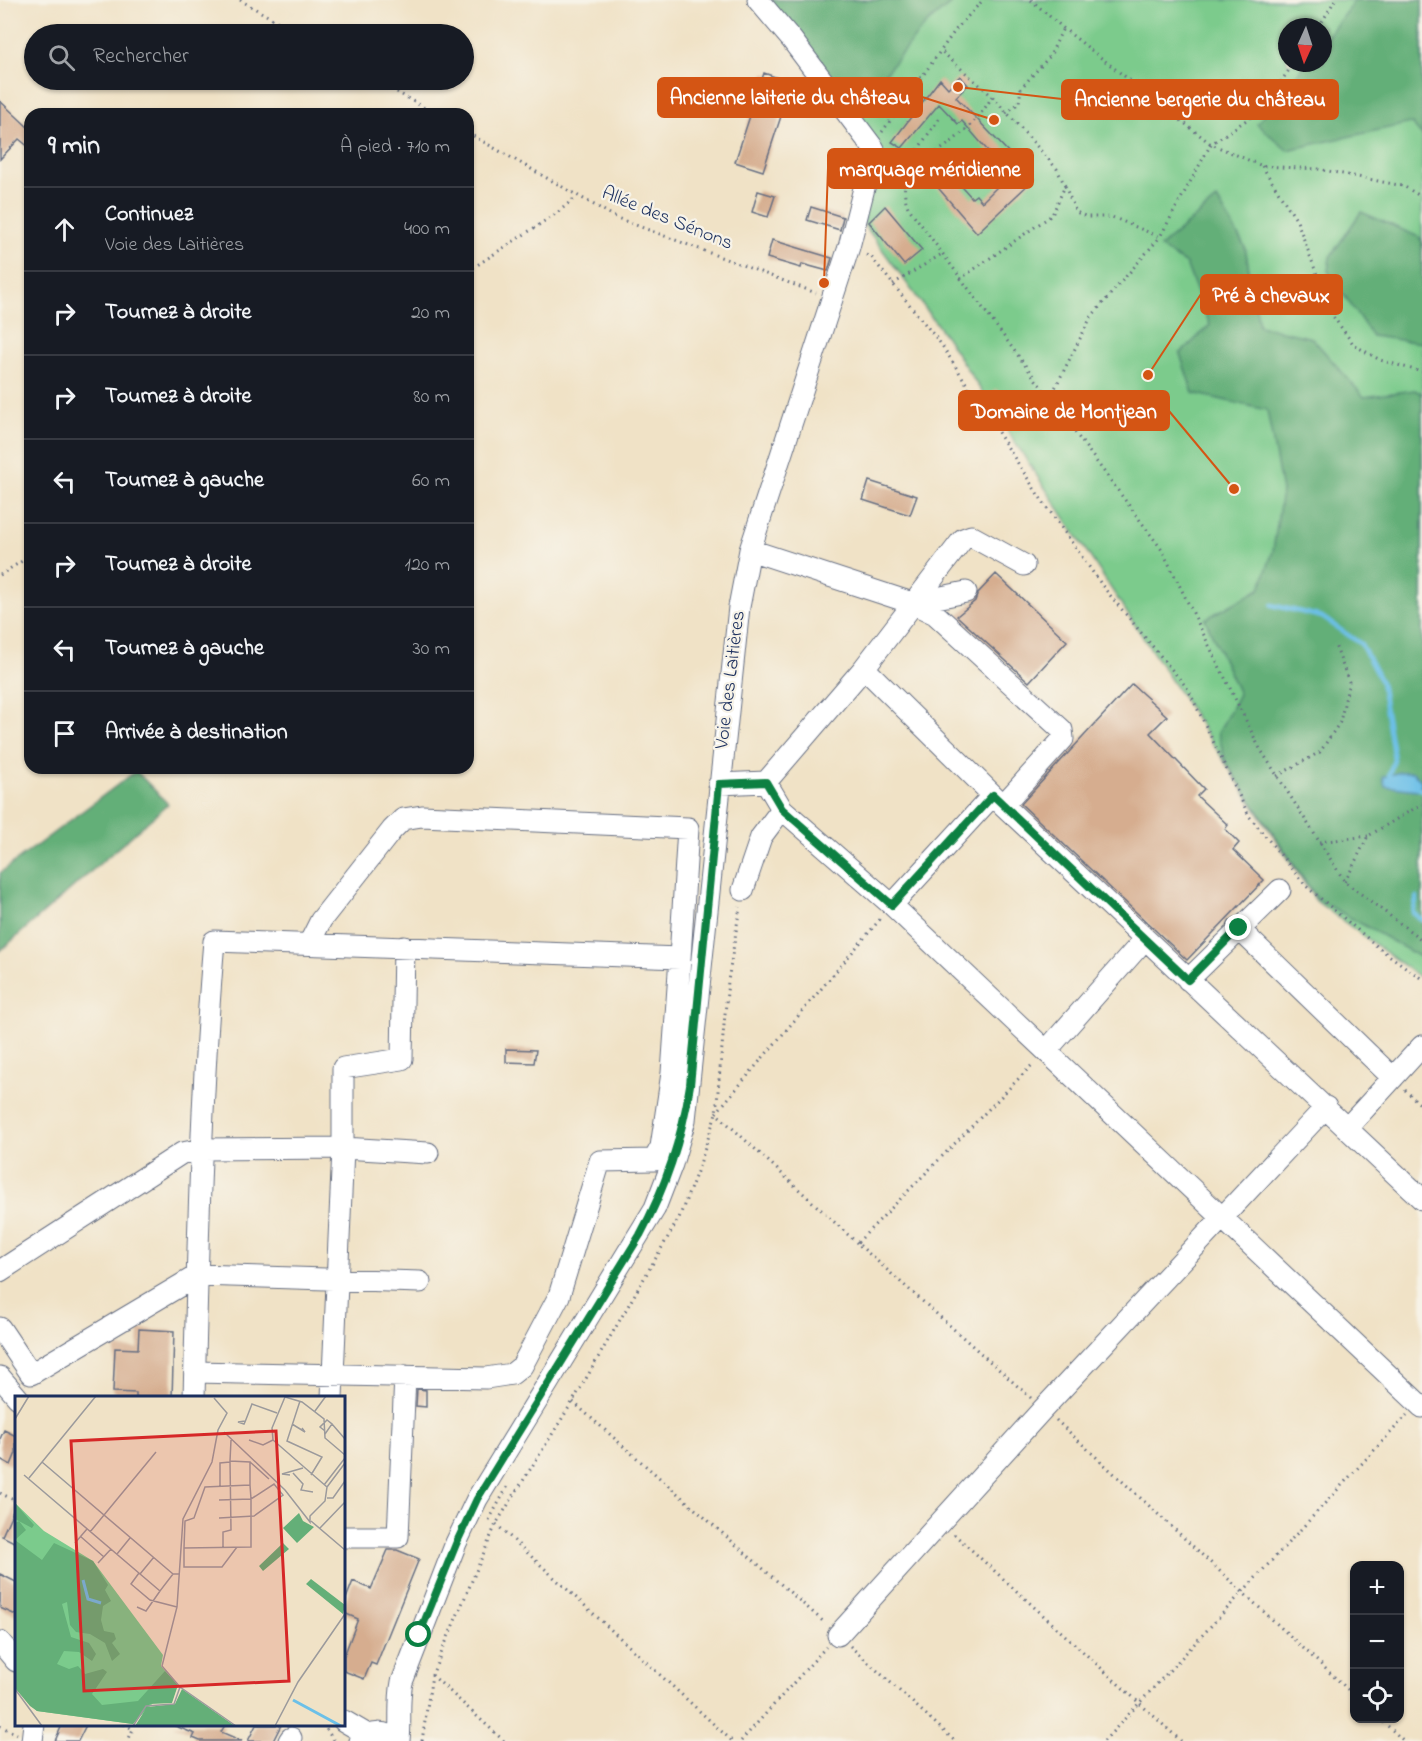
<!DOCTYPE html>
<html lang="fr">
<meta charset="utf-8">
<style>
body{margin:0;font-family:"Indie Flower",sans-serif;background:#20242c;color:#f1f3f6}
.controls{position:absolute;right:18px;bottom:18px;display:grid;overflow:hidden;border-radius:12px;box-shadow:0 2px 4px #0004}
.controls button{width:54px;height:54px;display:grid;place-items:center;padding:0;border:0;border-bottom:2px solid #363941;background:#171b24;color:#f1f3f6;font:30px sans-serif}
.compass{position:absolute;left:1278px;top:18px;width:54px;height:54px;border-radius:50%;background:#171b24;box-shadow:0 2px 4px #0004;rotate:183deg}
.stop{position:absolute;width:18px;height:18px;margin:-14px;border:4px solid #0b8043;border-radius:50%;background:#fff}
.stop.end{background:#0b8043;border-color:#fff;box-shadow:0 2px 6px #0008}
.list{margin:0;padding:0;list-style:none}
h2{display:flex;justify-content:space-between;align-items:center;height:78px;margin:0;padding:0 24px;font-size:26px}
h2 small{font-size:20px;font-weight:400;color:#9ea1a6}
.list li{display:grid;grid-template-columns:39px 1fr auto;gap:18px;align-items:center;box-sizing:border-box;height:84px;padding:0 24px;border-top:2px solid #363941}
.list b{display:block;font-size:22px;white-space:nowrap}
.list p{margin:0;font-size:20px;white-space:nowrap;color:#9ea1a6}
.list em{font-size:20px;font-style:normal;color:#9ea1a6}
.icon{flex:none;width:33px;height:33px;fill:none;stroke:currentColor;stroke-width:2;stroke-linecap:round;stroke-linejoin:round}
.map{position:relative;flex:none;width:1422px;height:1741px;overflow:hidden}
.search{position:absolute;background:#171b24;box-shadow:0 2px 4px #0004;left:24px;top:24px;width:450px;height:66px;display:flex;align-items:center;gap:15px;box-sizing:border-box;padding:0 21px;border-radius:33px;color:#9ea1a6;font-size:22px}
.panel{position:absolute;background:#171b24;box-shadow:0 2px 4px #0004;left:24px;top:108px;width:450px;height:666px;border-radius:18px}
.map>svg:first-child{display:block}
</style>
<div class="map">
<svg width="1422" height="1741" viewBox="0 0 1422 1741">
<rect width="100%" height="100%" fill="#f7f3e8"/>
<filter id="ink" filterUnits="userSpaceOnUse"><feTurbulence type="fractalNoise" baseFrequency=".0167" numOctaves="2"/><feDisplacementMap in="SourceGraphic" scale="12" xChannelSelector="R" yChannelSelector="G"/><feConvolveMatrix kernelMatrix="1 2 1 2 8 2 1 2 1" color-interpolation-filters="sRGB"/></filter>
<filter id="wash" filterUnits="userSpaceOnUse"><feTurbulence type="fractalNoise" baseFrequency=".008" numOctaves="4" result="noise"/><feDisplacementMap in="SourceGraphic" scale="24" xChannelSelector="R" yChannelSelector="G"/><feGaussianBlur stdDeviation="1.35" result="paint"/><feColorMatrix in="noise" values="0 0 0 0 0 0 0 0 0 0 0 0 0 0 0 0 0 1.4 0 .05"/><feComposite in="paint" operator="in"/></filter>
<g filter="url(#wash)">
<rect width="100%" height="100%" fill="#f0e2c6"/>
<path fill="#7bcb8c" stroke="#4b7d75" stroke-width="1.5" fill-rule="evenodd" d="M772,0H1422V979L1316,901L946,337L863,223L879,156ZM1287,27H1323V63H1287Z"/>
<path fill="#64af78" stroke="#406f6b" stroke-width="1.5" d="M772,0H955L925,25L853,112L773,8Z
M1355,0H1422V136L1411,123L1287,150L1257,124L1306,63H1323V42Z
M1217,199L1245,247L1259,326L1312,338L1364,397L1415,390L1422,394V958L1317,899L1226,763L1218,733L1239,694L1205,619L1260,589L1273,551L1282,491L1267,410L1193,393L1180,354L1210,325L1186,264L1160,247Z
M1361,212L1419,237L1422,241V343L1372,336L1328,271L1330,257Z
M136,771L168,804L0,951V873Z"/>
<path fill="#6cc0e8" stroke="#4478a3" stroke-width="1.5" d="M1400,772H1413L1422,782L1417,790L1385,786L1383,777Z"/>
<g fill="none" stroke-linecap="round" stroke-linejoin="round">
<path stroke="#6cc0e8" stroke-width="4.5" d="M1272,605L1322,617L1361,644L1381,682L1394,759L1389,775
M1419,788L1422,790
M1417,897L1413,913L1422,920"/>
</g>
<g id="blocks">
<path fill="#d6ad8f" d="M764,73L792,83L763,171L735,162Z
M960,76L968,85L956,97L1034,179L977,233L934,183L948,171L972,198L976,195L982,202L1009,175L962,121L958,124L939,104L902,148L892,142L940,79L948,88Z
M0,101L30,129V148L19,139L0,159Z
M758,191L775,196L768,217L752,212Z
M885,206L922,250L904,265L869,222Z
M811,207L843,217L840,230L807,220Z
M772,240L832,258L828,271L802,264L801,268L767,258Z
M997,389L1008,405L996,413L985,397Z
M869,481L917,496L910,515L863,500Z
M996,574L1067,641L1029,682L957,616L975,601L978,593Z
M1132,684L1167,716L1150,733L1204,789L1197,796L1228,825L1225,829L1239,843L1233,850L1264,880L1187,960L1021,804Z
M506,1049L536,1050L534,1063L506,1062Z
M139,1329L174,1331L172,1398H136V1393L113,1392L115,1348L138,1349Z
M417,1389L426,1390V1407L416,1406Z
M4,1430L16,1436V1453L11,1465L0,1459V1439Z
M16,1504V1543L2,1536Z
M388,1550H397L419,1559L376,1665L371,1663L364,1679L344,1671V1656L358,1619L344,1613V1604L353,1581L371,1589Z
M0,1574L16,1582V1615L0,1608Z
M62,1725H86L78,1741H55Z
M173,1725H225L221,1732L242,1741H200L193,1738L195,1734Z
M256,1725H281L273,1741H248Z"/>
</g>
</g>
<g filter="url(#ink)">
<use href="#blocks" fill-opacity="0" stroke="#666e82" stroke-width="1.5"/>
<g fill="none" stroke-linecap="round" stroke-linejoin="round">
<g stroke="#666e82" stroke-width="23">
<path id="minor" d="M750,550L912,603L935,614L1062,730L1063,739L1003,805
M912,603L966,592
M864,668L963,539L971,536L1024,565
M766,782L782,809L892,905L1422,1407
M719,784L766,782L864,668L1003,805L1422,1199
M743,890L761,837L782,809
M892,905L993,795
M1238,928L1393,1078
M309,944L321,920L392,830L403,819L422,816L688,828L680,958
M1188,980L1280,890
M1046,1051L1145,939
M1347,1128L1422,1046
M0,1271L182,1153L203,1149L343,1148L428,1153
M0,1328L31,1374L198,1275L420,1282
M0,1377L18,1398
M194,1398C198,1245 201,1092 214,941L680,958L672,1073L661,1147L654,1160L600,1161L559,1296L522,1366L512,1374L486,1378L195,1372
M332,1398L343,1148V1068L402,1059L404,947
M344,1537H398L405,1376
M838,1635L1043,1409L1326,1107
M0,1642L16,1661
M344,1721L368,1735
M32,1741L34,1724
M289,1741L291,1738
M360,1741C372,1731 385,1730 397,1741
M399,1741C401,1720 398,1702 402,1682L456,1543L477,1499L655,1208L672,1164L685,1120L739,607L750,550L849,247L874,149L792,40L758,0"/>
</g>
<path stroke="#666e82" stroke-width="3" stroke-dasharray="1.5 4.5" stroke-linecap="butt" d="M240,0L299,34
M1031,0L1063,28L1211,144L1262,166L1318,169L1403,186L1422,197
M1319,27L1335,0
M376,80L435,114
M1006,113L1019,103L1021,88L1050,56L1063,28
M939,119C922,143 895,176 908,207L1162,550L1259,747L1345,882L1422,940
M882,132L957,28L983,0
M468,133L617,218L816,293
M891,151C902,155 915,161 927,157C948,149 984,115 992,96L941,51
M1262,166L1297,221L1332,315L1354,345L1380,360L1422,372
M1065,186L1076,212L1087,217H1112L1160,237L1211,144L1261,110L1294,63
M866,255L872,258L941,344L1039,496L1104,588L1188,689L1249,816L1306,886L1379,948L1422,979
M468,271L557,213L576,197
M960,279L1052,215L1065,186L1057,169L992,96
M893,284L942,254
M1050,398L1091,317L1160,237
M0,575L30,556
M1277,776L1320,752L1340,722L1349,682L1335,645
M1319,842L1368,836
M1345,882L1368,836L1422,804
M1405,1090L1422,1106
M857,1243L716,1113L882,917
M1031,1398L857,1243L1034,1063
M573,1402L825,1623
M1056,1420L1354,1695
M0,1493L16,1501
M489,1520L509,1484
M496,1524L732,1741
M954,1534L1181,1741
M850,1646L955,1741
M432,1675L504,1741
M1379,1718L1404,1741
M124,1724L133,1729L128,1741
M323,1724L334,1741
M0,1726L17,1734
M422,1741L432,1675L496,1524L573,1401L679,1218L700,1164L716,1113L728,981L740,907
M741,1741L826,1647
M1104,1741L1407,1415"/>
<use href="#minor" stroke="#fff" stroke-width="21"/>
</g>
</g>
<g fill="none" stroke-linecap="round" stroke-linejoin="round" filter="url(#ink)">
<path stroke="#0b8043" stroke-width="8" d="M419,1635L456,1544L477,1499L640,1235C666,1187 682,1138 690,1085L719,784L766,782L782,809L892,905L993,795L1188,980L1239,928"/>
</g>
<g text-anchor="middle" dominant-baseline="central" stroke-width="4.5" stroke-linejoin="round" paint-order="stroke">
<g font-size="20" fill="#1b2f5e" stroke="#f7f3e8">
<text transform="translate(667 219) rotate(22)">Allée des Sénons</text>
<text transform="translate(731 680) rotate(-83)">Voie des Laitières</text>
</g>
</g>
<g transform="translate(15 1396)">
<rect width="330" height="330" fill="#f0e2c6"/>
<path d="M0,107L29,135L78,165L148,259L146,270L159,285L118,328L22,315L0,292Z" fill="#7bcb8c"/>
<path d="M0,107L19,129L17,132L0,123ZM284,117L288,125L299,131L282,147L268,132ZM4,125L11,134L0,144L27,164L39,147L78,165L93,189L90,194L96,205L88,210L86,224L89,235L99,237L101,243L97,247L105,258L97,265L90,247L75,238L61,236L55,229L52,206L47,208L56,241L74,247L81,258L77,265L64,256L49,255L42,268L54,273L63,270L70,278L88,273L92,276L77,298L87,309L123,305L150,275L163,289L157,307L135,308L118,328L22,315L15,310L0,292V127ZM268,147L274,153L248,175L244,170ZM296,183L330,209L328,218L291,188ZM167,293L220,330H120L132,311L160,308Z" fill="#64af78"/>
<path fill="none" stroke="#6cc0e8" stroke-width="3" d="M68,184L73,203L86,207M278,304L326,330"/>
<path fill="none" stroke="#9b9a9c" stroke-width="1.5" d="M270,1L287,6L309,23L310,42L330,59M199,2L212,17L203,34L197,66L168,123L162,211L147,270L165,291L221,330M285,5L272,45L307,61L296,79M300,15L311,0M0,23L14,0M230,25L223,26L229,28L230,26L237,8L262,17M277,28L290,36L287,32M317,28L330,43M209,36L270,94L295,126V120L310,105L312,91L258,44L257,32L270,1M310,38L317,28L312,24L305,31L310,35M216,44L215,65L235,66V89L236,103V151L169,152L170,125L179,122L190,91L235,89M234,44L248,49L258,44M27,66L158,178M235,66L254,83M278,77L288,88L286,94L298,96M9,79L145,195L158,178H164M275,79L267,78L288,72M14,82L81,0M309,89L330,62M205,90V67L215,66M312,91L330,67M312,102H318L330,85M204,122L239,120L268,99L259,88L236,103L204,104M296,125L330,154M305,132L330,106M75,136L141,56M65,140L89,161M60,147L72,133M169,152V171H207L222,151M208,152V136L216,134L215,65M102,158L115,142M83,167L96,153M124,177L116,188L135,204L162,211M125,178L139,161M122,211L131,215L145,195M0,293L27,330M118,330L131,310L159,308L165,291M260,330L283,286L330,218"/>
<path fill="#d62828" fill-opacity="0.15" stroke="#d62828" stroke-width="3" d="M261,35L274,285L69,295L56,45Z"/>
<rect width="330" height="330" fill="none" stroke="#1b2f5e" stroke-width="3"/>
</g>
<path fill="none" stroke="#d45514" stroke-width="2" d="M994 120L922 97M958 87L1062 99M824 283L828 168M1148 375L1201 294M1234 489L1169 411"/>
<g fill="#d45514" stroke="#f7f3e8" stroke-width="2">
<circle cx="994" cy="120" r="6"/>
<circle cx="958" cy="87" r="6"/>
<circle cx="824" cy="283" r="6"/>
<circle cx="1148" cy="375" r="6"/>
<circle cx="1234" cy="489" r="6"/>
</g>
<g fill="#d45514" stroke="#d45514" stroke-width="2">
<rect x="658" y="78" width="264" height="39" rx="6"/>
<rect x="1062" y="80" width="276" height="39" rx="6"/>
<rect x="828" y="149" width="205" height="39" rx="6"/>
<rect x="1201" y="275" width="141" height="39" rx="6"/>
<rect x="959" y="391" width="210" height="39" rx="6"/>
</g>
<g font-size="21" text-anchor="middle" font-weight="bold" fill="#fff">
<text x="790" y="104">Ancienne laiterie du château</text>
<text x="1200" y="106">Ancienne bergerie du château</text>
<text x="930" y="176">marquage méridienne</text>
<text x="1271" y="302">Pré à chevaux</text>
<text x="1064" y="418">Domaine de Montjean</text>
</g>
</svg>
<div class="controls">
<button>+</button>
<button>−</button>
<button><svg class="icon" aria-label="locate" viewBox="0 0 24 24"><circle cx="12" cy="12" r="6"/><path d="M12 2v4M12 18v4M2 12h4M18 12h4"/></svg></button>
</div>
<svg class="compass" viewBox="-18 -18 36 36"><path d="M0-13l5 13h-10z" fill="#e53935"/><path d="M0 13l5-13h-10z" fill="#9ea1a6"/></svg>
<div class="stop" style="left:419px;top:1635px"></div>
<div class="stop end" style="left:1239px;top:928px"></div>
<div class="search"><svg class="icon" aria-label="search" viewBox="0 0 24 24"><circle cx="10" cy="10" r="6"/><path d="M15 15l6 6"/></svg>Rechercher</div>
<section class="panel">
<h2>9 min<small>À pied · 710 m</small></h2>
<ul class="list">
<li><svg class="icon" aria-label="ahead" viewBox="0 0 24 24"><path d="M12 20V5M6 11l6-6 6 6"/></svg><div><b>Continuez</b><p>Voie des Laitières</p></div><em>400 m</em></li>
<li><svg class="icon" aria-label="right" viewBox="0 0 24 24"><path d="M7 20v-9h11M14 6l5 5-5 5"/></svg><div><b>Tournez à droite</b></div><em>20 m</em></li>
<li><svg class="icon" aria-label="right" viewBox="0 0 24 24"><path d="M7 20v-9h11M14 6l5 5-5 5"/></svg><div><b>Tournez à droite</b></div><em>80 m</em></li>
<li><svg class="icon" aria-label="left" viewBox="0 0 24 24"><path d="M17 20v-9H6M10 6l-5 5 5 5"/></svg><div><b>Tournez à gauche</b></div><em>60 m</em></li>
<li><svg class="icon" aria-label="right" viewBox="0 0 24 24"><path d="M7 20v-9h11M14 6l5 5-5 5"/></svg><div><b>Tournez à droite</b></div><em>120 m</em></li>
<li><svg class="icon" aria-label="left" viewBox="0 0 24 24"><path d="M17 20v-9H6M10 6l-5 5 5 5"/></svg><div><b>Tournez à gauche</b></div><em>30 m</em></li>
<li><svg class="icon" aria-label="arrive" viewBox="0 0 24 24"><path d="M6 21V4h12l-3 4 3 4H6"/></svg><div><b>Arrivée à destination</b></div></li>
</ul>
</section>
</div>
